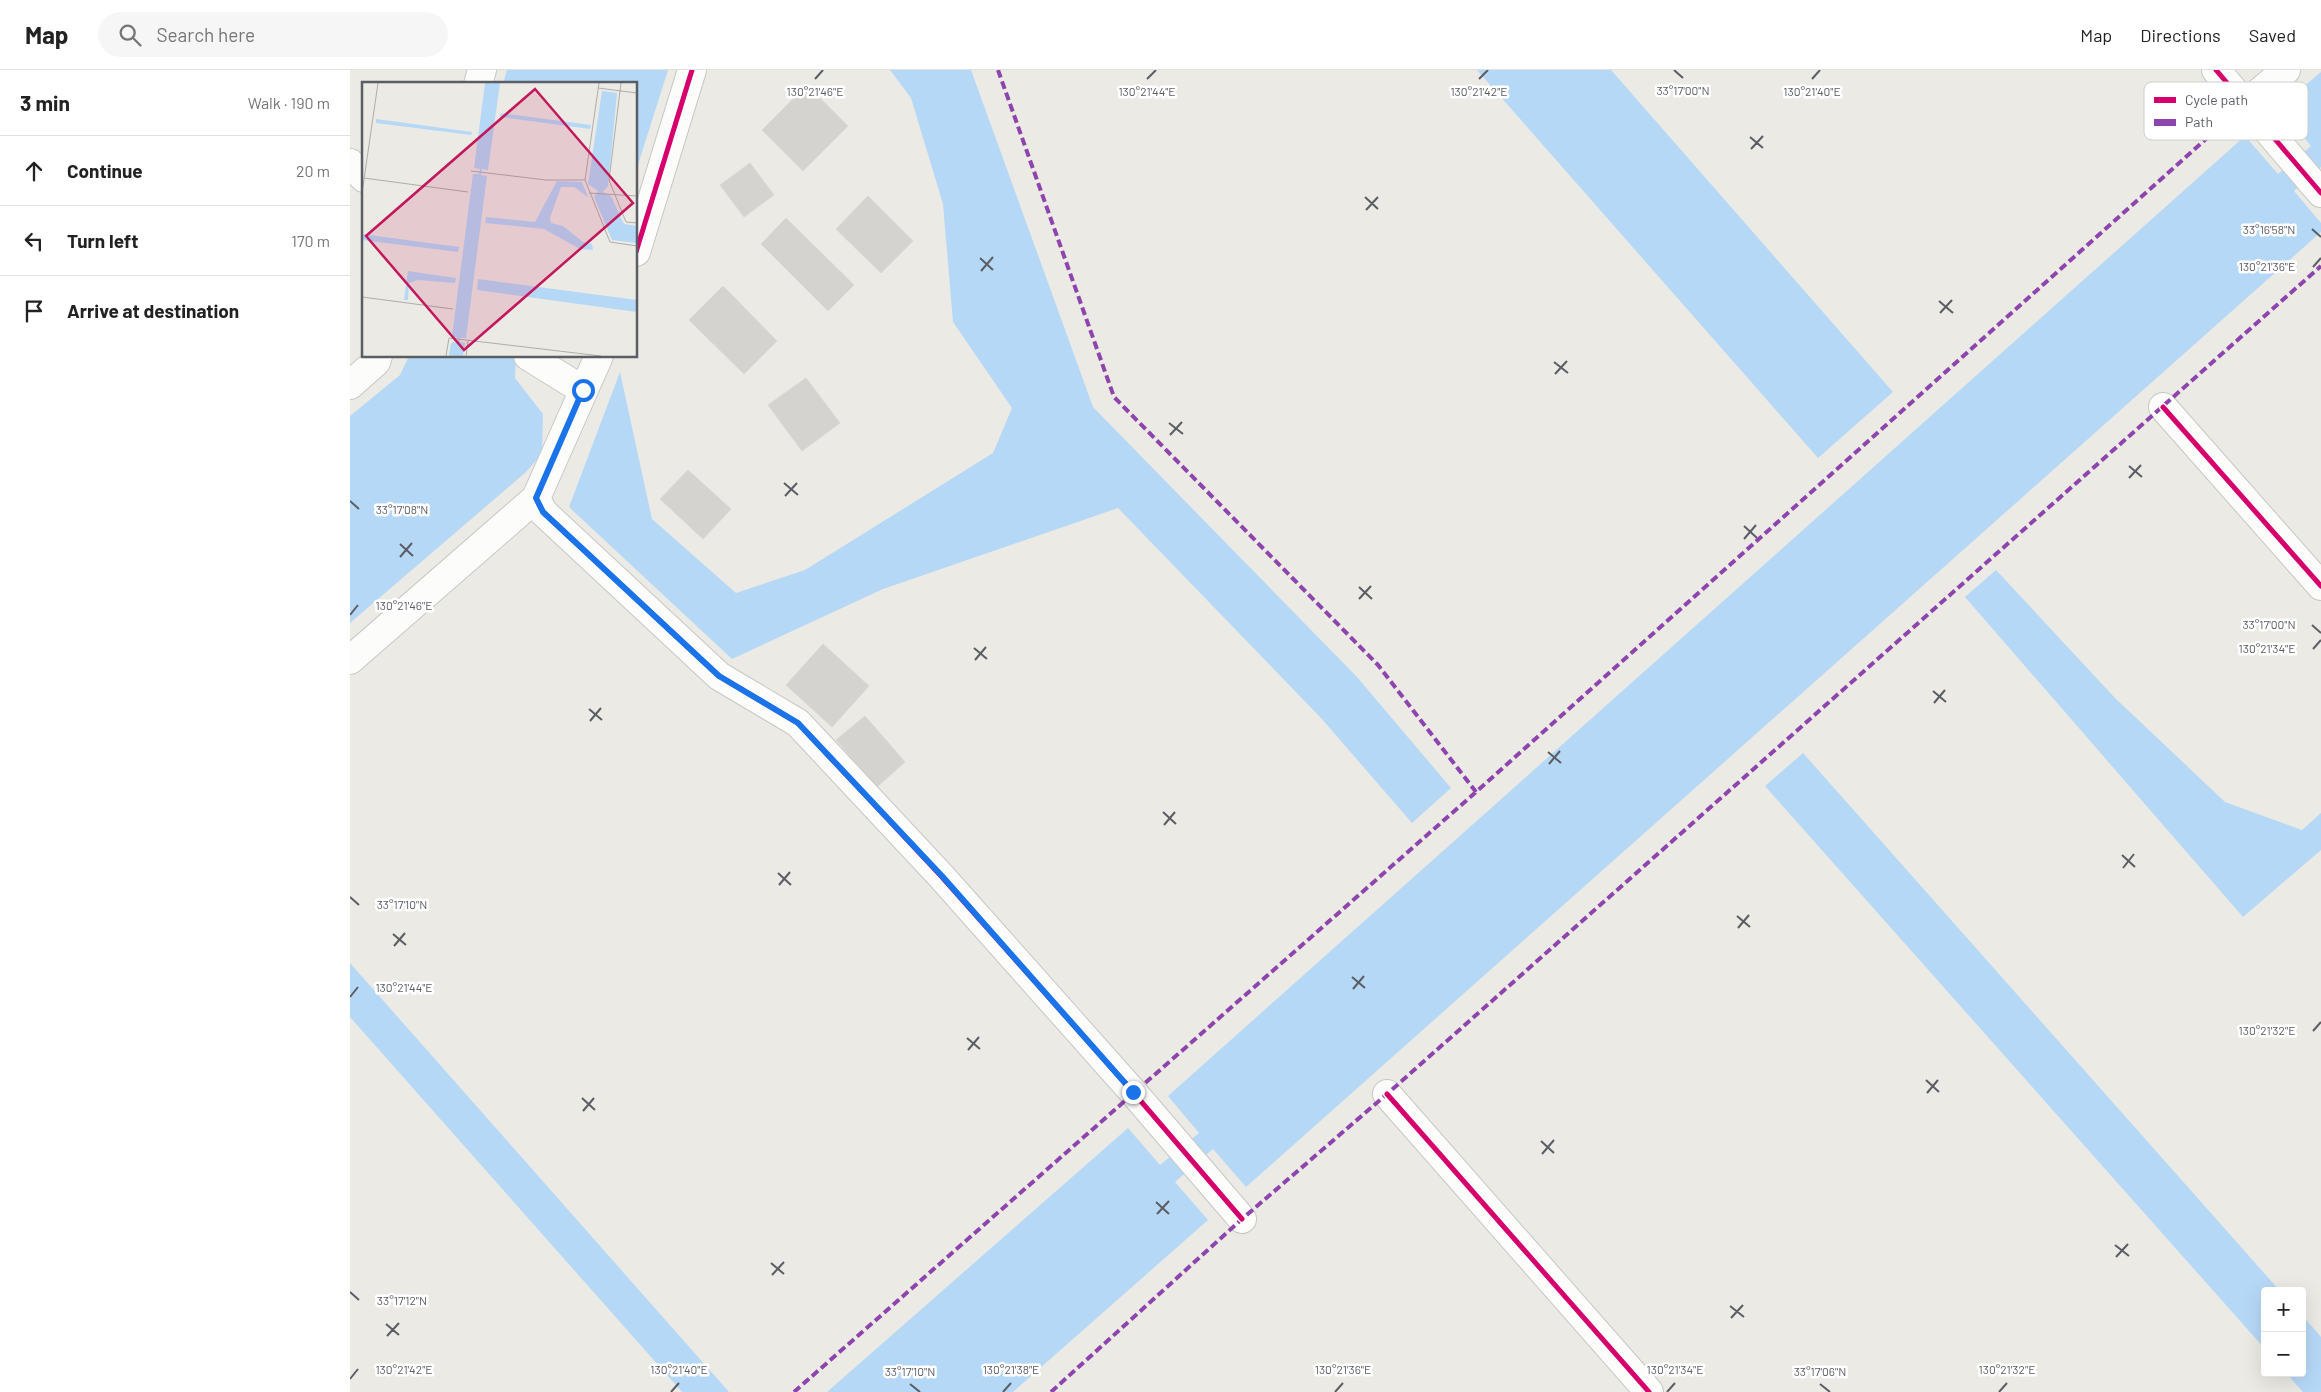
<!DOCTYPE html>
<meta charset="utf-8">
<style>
body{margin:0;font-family:Barlow,sans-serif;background:#f6f6f6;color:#222}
.controls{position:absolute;right:15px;bottom:15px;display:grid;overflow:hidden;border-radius:5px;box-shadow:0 5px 20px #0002}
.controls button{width:45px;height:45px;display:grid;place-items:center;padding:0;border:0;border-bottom:1px solid #e0e0e0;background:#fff;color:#222;font:25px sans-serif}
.stop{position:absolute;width:15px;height:15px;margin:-11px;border:4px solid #1a73e8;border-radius:50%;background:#fff}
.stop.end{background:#1a73e8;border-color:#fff;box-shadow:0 1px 5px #0008}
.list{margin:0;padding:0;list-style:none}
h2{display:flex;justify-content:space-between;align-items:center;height:65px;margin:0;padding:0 20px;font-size:21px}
h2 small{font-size:16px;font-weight:400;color:#767676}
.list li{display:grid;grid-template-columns:32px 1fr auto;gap:15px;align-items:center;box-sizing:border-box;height:70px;padding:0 20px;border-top:1px solid #e0e0e0}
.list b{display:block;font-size:19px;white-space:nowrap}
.list em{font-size:16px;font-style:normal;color:#767676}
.icon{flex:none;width:28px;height:28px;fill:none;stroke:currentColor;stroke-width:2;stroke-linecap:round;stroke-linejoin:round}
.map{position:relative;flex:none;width:1971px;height:1322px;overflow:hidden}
header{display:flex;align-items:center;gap:30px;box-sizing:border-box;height:70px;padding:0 25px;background:#fff;border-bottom:1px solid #e0e0e0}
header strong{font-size:24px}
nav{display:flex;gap:28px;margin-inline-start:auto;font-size:18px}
.search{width:350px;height:45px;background:#f6f6f6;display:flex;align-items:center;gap:12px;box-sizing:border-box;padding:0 18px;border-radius:28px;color:#767676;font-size:19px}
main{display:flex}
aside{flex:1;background:#fff}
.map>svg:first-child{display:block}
</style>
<header>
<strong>Map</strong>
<div class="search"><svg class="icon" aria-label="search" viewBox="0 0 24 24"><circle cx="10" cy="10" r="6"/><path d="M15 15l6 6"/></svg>Search here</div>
<nav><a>Map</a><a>Directions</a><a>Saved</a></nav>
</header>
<main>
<aside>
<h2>3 min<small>Walk · 190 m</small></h2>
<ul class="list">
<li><svg class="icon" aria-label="ahead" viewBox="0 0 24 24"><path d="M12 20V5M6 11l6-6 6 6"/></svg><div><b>Continue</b></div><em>20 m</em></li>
<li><svg class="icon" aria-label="left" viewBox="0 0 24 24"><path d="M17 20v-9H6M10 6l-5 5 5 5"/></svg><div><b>Turn left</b></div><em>170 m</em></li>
<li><svg class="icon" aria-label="arrive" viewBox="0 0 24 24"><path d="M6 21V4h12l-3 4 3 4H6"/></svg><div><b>Arrive at destination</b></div></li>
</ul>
</aside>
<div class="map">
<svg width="1971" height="1322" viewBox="0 0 1971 1322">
<rect width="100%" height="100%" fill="#ebeae4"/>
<path fill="#b6d8f7" d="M157,0H318L286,101V14H153Z
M540,0H621L743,337L1007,607L1101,718L1062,753L971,648L768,438L533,519L382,589L219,437L270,302L302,449L386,523L455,500L643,383L662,338L603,252L593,134L561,28Z
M1127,0H1261L1543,322L1468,388Z
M1971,2V97L1944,121L1971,153V162L896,1117L863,1079L825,1112L858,1150L663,1322H477L778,1058L810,1095L849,1063L818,1026L1895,66L1928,104L1961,76L1929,37Z
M59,286H166L165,308L193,344L192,384L175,403L0,553V346L50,305Z
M1646,500L1765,628L1875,732L1952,760L1971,743V780L1893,847L1615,527Z
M1453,683L1930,1221H1915V1279L1415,716Z
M0,893L379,1322H332L0,947Z
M1952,1245L1971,1267V1322H1953L1936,1303H1952Z"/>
<path fill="#d4d3cf" stroke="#dad8d3" d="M457,15L498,56L453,101L412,60Z
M400,93L424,125L394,147L370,115Z
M518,126L563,171L531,203L486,159Z
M436,148L504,215L478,241L411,174Z
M373,216L427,271L394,304L339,250Z
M456,308L490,353L452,381L418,335Z
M338,400L381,439L353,469L310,429Z
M473,574L519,616L482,657L436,615Z
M515,646L555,692L527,717L486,670Z"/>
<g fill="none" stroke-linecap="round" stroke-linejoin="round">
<g stroke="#c7c8c6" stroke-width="30">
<path id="minor" d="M1866,0L1971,123
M128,14L132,0
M1895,34L1936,0
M0,93L14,108
M286,182L342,0
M178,286L233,320
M0,315L26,292L28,286
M1813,337L1971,516
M186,428L193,442L369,606L448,653L591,806L783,1022L892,1149
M0,590L186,428L249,286
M1037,1024L1299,1322"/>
</g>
<use href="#minor" stroke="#fcfcfb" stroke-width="28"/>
<path stroke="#8e44ad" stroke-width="4" stroke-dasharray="8 4" stroke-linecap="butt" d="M648,0L764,327L1028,595L1126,722
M444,1322L1126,722L1895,34
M701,1322L892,1149L1037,1024L1971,196"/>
<g stroke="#fff" stroke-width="8">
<path id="cycleway" d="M1866,0L1971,123
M286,182L342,0
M1813,337L1971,516
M186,428L193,442L369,606L448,653L591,806L783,1022L892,1149
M1037,1024L1299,1322"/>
</g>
<use href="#cycleway" stroke="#d6006c" stroke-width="5"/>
</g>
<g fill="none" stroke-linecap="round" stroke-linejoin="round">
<path stroke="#1a73e8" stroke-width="6" d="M233,320L186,428L193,442L369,606L448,653L592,806L783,1022"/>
</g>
<path fill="none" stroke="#5a5d63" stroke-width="2" d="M1324,0L1333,8M465,9L473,0M797,9L806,0M1129,9L1138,0M1462,9L1470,0M1400,67L1413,78M1401,79L1413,66M1015,127L1028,139M1016,140L1028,127M1962,159L1971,167M630,188L643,200M1963,197L1971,188M631,201L643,187M1589,231L1603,243M1590,243L1602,230M1204,292L1218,303M1205,304L1217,291M819,353L833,364M820,365L832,352M1779,396L1792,407M1779,408L1791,395M434,413L448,425M435,426L447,413M0,431L9,439M1394,456L1407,468M1394,469L1406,455M50,474L63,486M50,487L62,473M1009,517L1022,529M1009,529L1021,516M0,545L8,535M1962,555L1971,563M624,578L637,589M1963,579L1971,570M625,590L636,577M1583,621L1596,632M1584,633L1595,620M239,639L252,650M240,651L251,638M1198,682L1211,693M1199,694L1210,681M813,742L826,754M814,755L825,742M1772,785L1785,797M1773,798L1784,784M428,803L441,815M429,815L440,802M0,827L9,835M1387,846L1400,857M1388,858L1399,845M43,864L56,875M44,876L55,863M1002,907L1015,918M1003,919L1014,906M0,927L8,917M1963,961L1971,952M617,968L630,979M618,980L629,967M1576,1010L1589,1022M1577,1023L1588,1010M232,1028L245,1040M233,1041L244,1028M1191,1071L1204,1083M1192,1084L1204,1070M806,1132L819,1144M807,1144L819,1131M1765,1175L1779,1186M1766,1187L1778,1174M421,1193L434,1204M422,1205L434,1192M0,1222L9,1230M1380,1236L1394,1247M1381,1248L1393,1235M36,1254L49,1265M37,1266L49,1253M0,1309L8,1299M560,1314L570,1322M1470,1314L1480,1322M321,1322L329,1313M653,1322L661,1313M985,1322L993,1313M1317,1322L1325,1313M1649,1322L1657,1313"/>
<g transform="translate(12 12)">
<rect width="275" height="275" fill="#ebeae4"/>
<path d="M123,1H138L126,88L120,87L119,93L125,94L104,256H98V260L103,261L101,274H87L89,261L95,260L96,256L90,254L111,92H117L118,87L112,86ZM240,9L255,11L246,104L241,110L249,114L262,142L275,144V161L250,158L232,115L236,109L226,102ZM139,31L229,43L228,47L138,35ZM14,37L110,50L109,53L14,41ZM195,99L220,100L226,115L212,105H199L188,136L189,141L201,144L221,160L230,162L231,168L218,167L182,147L123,141L124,135L173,140ZM0,152L97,165L96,170L0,158ZM46,189L94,196L93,201L56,198L47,201L46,218H42ZM116,197L275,218V230L115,208Z" fill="#b6d8f7"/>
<path fill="none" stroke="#adaeac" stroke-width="1" d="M237,1L223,98L248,160L275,164M259,1L247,98L264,140L275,141M236,6L275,11M109,89L184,98H223M2,96L106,110M0,111L16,1M227,111L275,114M0,215L91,227M84,274L87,256L239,274M104,274L106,259"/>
<path fill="#c2185b" fill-opacity="0.15" stroke="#c2185b" stroke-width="2.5" d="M173,7L271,121L102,268L4,154Z"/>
<rect width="275" height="275" fill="none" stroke="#5a5d63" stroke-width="2.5"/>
</g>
<rect x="1794" y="12" width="164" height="58" rx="8" fill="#fff" stroke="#ceced0" stroke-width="1"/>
<rect x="1804" y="27" width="22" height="6" fill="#d6006c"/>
<rect x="1804" y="49" width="22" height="7" fill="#8e44ad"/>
<g font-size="14" fill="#5a5d63">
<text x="1835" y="35">Cycle path</text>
<text x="1835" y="57">Path</text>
</g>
<g font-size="12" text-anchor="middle" fill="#5a5d63" stroke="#fff" stroke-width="5" stroke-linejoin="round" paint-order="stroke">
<text x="1333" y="25">33°17'00"N</text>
<text x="465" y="26">130°21'46"E</text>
<text x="797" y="26">130°21'44"E</text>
<text x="1129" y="26">130°21'42"E</text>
<text x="1462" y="26">130°21'40"E</text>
<text x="1919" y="164">33°16'58"N</text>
<text x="1917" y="201">130°21'36"E</text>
<text x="52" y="444">33°17'08"N</text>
<text x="54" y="540">130°21'46"E</text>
<text x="1919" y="559">33°17'00"N</text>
<text x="1917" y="583">130°21'34"E</text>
<text x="52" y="839">33°17'10"N</text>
<text x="54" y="922">130°21'44"E</text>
<text x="1917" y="965">130°21'32"E</text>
<text x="52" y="1235">33°17'12"N</text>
<text x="54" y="1304">130°21'42"E</text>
<text x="329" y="1304">130°21'40"E</text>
<text x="661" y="1304">130°21'38"E</text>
<text x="993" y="1304">130°21'36"E</text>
<text x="1325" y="1304">130°21'34"E</text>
<text x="1657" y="1304">130°21'32"E</text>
<text x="560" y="1306">33°17'10"N</text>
<text x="1470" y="1306">33°17'06"N</text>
</g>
</svg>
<div class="controls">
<button>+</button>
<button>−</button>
</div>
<div class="stop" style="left:233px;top:320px"></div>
<div class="stop end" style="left:783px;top:1022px"></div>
</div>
</main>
